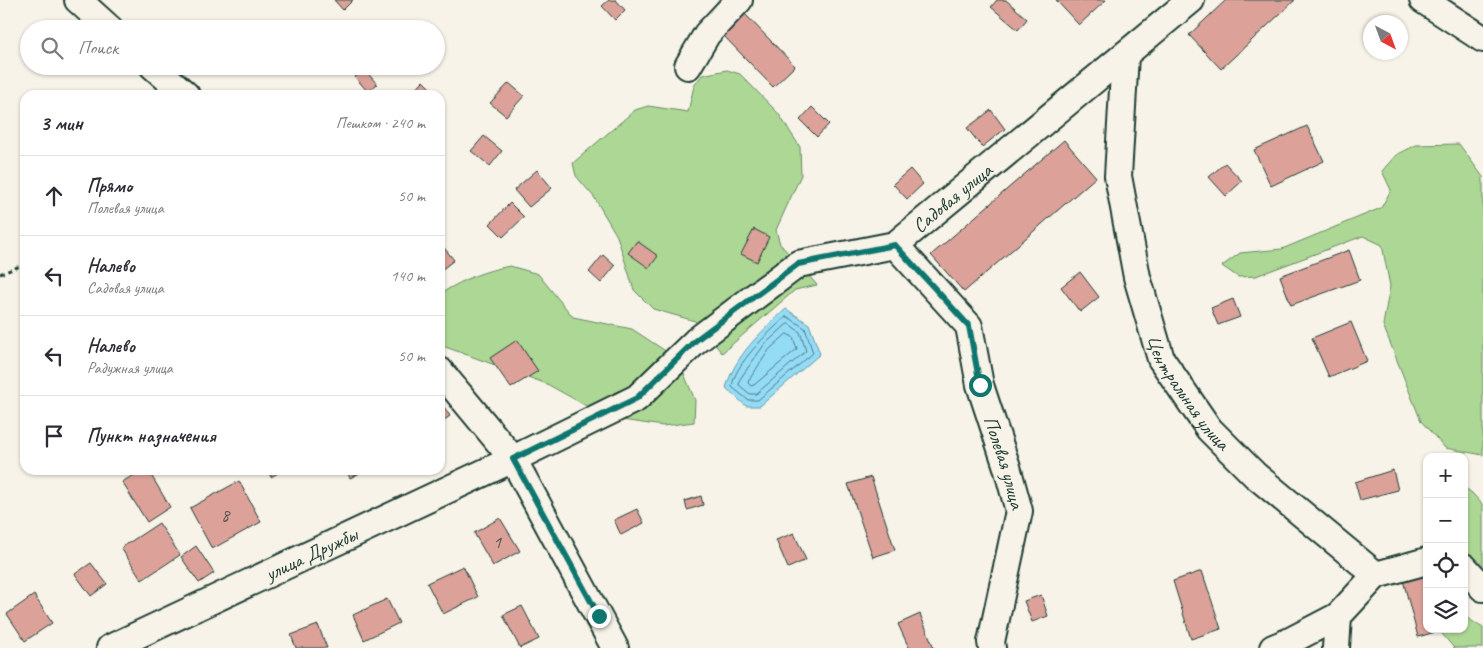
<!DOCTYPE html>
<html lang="ru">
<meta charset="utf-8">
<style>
body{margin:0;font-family:Caveat,sans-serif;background:#f2f2f3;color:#2b2b33}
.controls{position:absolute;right:15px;bottom:15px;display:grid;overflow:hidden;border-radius:10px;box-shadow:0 1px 4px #0004}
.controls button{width:45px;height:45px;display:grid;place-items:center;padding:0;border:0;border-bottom:1px solid #e1e1e2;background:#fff;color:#2b2b33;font:25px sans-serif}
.compass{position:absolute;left:1363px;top:15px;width:45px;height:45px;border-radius:50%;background:#fff;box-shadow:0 1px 4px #0004;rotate:139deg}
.stop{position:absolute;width:15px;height:15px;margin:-11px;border:4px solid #0f766e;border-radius:50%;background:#fff}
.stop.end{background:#0f766e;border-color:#fff;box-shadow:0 1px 5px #0008}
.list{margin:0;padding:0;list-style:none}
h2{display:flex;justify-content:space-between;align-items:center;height:65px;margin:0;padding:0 20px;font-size:21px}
h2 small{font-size:16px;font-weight:400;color:#7c7c81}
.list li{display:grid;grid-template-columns:32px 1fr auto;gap:15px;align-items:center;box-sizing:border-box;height:80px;padding:0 20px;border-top:1px solid #e1e1e2}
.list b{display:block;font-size:19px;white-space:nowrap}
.list p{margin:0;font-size:16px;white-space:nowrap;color:#7c7c81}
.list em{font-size:16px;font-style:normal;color:#7c7c81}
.icon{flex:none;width:28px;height:28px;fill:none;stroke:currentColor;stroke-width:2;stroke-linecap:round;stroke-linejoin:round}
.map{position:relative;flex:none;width:1483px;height:648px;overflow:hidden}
.search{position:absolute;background:#fff;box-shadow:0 1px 4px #0004;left:20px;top:20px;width:425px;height:55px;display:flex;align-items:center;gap:12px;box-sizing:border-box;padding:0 18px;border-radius:28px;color:#7c7c81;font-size:19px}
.panel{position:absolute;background:#fff;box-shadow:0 1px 4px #0004;left:20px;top:90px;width:425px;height:385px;border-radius:15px}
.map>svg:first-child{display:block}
</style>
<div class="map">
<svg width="1483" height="648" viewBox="0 0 1483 648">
<rect width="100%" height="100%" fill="#f7f3e8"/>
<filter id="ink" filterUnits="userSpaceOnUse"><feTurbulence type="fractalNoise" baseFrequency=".02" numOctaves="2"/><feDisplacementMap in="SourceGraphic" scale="10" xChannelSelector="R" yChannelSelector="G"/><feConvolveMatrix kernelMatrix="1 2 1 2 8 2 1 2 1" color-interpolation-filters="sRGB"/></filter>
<g filter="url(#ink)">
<path fill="#add794" stroke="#668a64" d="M727,70L740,74L778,113L800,147L801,175L776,230L780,244L817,285L795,290L722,353L695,321L653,309L634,290L617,236L594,197L576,176L573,163L635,110L648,106L688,112L694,86L702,75Z
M1459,144L1483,177V455L1445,448L1421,421L1383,325L1390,286L1382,245L1363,236L1256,276L1238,277L1222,266L1240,253L1282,249L1381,208L1391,190L1382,171L1396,155L1416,145Z
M510,266L538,274L573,317L632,329L667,352L684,374L695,400L694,422L663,426L608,418L547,384L440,345V292H443C467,278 483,271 510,266Z
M1464,487L1472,493L1483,505V588L1464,567Z
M1464,616L1483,628V648H1454L1438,629H1464Z"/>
<path fill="#94dbf6" stroke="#659ca8" d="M786,309L809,324L820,354L760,406H746L726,388C735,355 762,331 786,309Z"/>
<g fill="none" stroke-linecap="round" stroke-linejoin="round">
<path stroke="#4e7c82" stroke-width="1" d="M786,317H788L805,328L813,353L758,400H748L732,387C734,364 769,332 786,317Z
M789,324L800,332L806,351L756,394H750L739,385L740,379L764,345L786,325Z
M787,334L793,337L797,349L754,385L751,386L748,383L749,380L769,350Z"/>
</g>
<path fill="#dca29a" stroke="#1f3d34" d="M334,0H353L343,10Z
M609,0H616L625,10L615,20L602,6Z
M997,0H1006L1027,19L1018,30L991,7Z
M1056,0H1106L1079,25Z
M1226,0H1295L1221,69L1189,35Z
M744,13L795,66L773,87L722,34Z
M364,69L377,84L368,92L355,77Z
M423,81L437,95H413L411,94Z
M509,83L524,96L506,116L490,103Z
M812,107L829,124L817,137L800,120Z
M991,110L1005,129L982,147L967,128Z
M1307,126L1324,161L1271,186L1254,150Z
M484,136L502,151L490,166L471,151Z
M1064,140L1096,177L964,292L931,255Z
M1225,163L1242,181L1226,196L1209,177Z
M910,169L923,184L907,199L893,184Z
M537,170L552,188L529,207L514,190Z
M510,203L524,217L503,237L490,224Z
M754,229L769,237L757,262L741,254Z
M637,241L658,256L649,268L628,253Z
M440,243L454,260L440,271Z
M1349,250L1360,280L1291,305L1280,276Z
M603,255L615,266L601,283L589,272Z
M1080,272L1099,297L1080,312L1061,287Z
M1233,299L1240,317L1218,325L1211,308Z
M1351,322L1367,361L1329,377L1312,338Z
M517,340L538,371L511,388L490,358Z
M440,401L450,416L440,423Z
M142,470H148L170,507L147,522L122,482Z
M267,470H283L271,477Z
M346,470H366L350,478Z
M1393,470L1398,490L1360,500L1355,482Z
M871,477L895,550L873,557L848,484Z
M239,481L261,522L212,549L190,508Z
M701,496L703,505L687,510L685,501Z
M637,509L644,523L621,535L614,520Z
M500,518L520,551L493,566L474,533Z
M159,523L180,555L142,580L121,548Z
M794,533L806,560L788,568L776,540Z
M196,546L214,573L199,583L181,557Z
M91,563L107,584L91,596L75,574Z
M463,566L478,597L443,614L427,583Z
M1202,571L1221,629L1191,639L1173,581Z
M1424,574L1427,585V629H1439V631L1418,637L1403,580Z
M34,595L52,623L25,641L7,614Z
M1041,595L1048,616L1032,622L1024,601Z
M387,599L399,623L364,640L353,615Z
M522,606L539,639L520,648L503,615Z
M920,614L934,648H909L898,624Z
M318,625L327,648H296L291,635Z"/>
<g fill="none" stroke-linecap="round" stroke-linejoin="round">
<g stroke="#1f3d34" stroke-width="30">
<g id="minor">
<path d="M78,0L110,29"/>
<path d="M1423,0L1483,39"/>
<path id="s1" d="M1125,55L1118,176L1137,277L1161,359L1209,429L1255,475L1376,575L1338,616L1336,648"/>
<path d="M153,66L186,95"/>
<path d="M688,66L707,34L739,0"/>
<path id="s2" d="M895,245L969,326L980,385L1007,467L1019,511L991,642L992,648"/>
<path d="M440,371L513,459L615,648"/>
<path d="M1464,567L1483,588"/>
<path d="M1376,575L1427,561"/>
<path id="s3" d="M110,648L513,459L637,398L696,341L798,264L895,245L1191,0"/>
<path d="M1273,648L1290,641L1338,616"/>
</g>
</g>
<path stroke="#1f3d34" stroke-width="3" stroke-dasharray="4 4" stroke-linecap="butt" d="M0,274L25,264"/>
<use href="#minor" stroke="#f7f3e8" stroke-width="26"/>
</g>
</g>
<g fill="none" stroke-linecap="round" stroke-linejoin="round" filter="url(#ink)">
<path stroke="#0f766e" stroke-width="6" d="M599,616L513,459L637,398L696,340L798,264L895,245L969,326L980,385"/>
</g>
<g text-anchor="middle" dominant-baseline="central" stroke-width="5" stroke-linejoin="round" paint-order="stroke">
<g font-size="18" fill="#4e564e">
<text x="225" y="515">8</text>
<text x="497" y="542">1</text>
</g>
<g font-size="20" fill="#1f3d34" stroke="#f7f3e8">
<text stroke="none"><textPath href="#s3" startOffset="966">Садовая улица</textPath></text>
<text stroke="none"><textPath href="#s1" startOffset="352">Центральная улица</textPath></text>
<text stroke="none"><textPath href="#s2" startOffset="251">Полевая улица</textPath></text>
<text stroke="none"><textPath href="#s3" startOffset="222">улица Дружбы</textPath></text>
</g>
</g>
</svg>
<div class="controls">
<button>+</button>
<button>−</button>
<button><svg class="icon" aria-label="locate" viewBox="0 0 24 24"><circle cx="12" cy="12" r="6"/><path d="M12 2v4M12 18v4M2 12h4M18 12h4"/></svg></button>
<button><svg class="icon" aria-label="layers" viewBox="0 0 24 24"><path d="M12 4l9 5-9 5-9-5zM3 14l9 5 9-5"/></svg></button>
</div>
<svg class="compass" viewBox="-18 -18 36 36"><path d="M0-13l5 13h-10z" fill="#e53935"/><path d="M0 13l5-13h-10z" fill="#7c7c81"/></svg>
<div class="stop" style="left:980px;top:385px"></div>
<div class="stop end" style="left:599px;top:616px"></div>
<div class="search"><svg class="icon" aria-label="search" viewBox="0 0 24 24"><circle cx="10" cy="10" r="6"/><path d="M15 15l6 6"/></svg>Поиск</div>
<section class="panel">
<h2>3 мин<small>Пешком · 240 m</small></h2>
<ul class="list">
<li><svg class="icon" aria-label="ahead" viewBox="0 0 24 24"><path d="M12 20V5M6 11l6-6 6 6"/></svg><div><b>Прямо</b><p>Полевая улица</p></div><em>50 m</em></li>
<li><svg class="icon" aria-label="left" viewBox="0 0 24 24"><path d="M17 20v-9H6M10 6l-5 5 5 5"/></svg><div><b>Налево</b><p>Садовая улица</p></div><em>140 m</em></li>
<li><svg class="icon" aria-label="left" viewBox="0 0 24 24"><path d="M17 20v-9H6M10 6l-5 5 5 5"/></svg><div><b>Налево</b><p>Радужная улица</p></div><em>50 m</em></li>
<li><svg class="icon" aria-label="arrive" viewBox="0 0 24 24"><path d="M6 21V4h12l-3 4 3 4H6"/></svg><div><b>Пункт назначения</b></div></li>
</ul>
</section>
</div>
